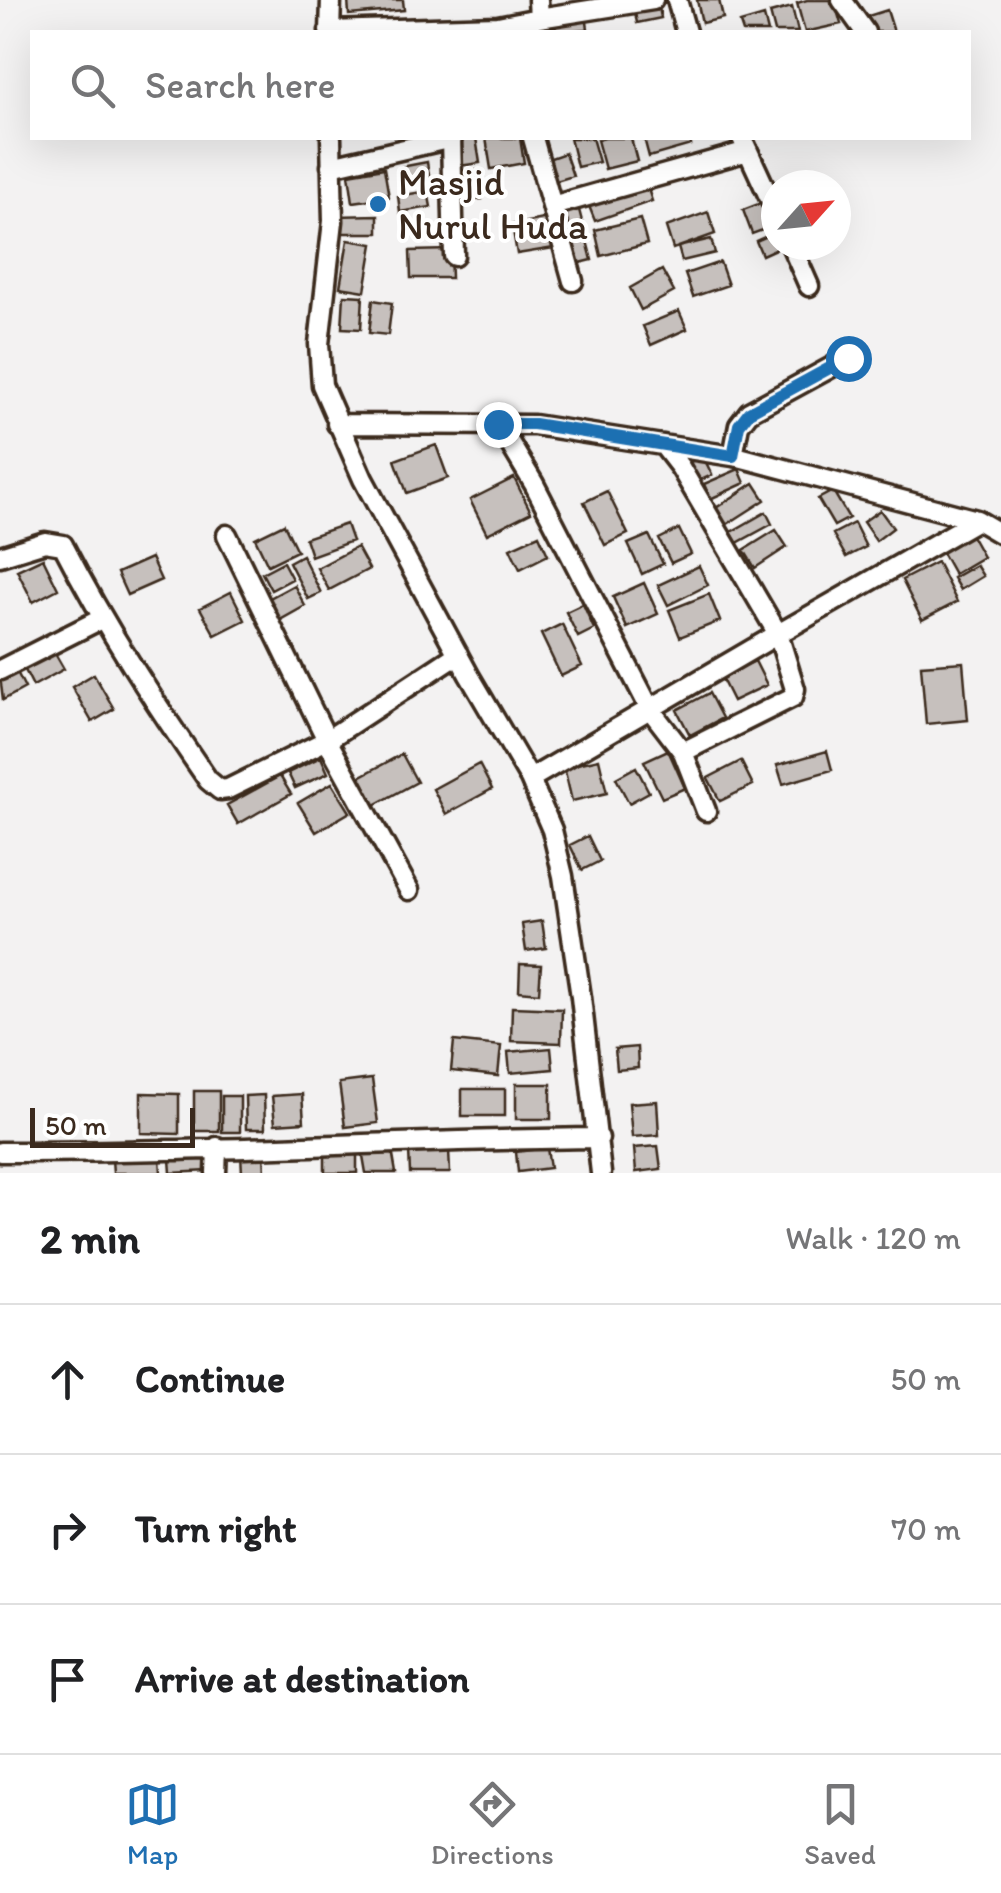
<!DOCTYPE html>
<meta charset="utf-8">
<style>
body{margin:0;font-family:Itim,sans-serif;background:#f2f2f2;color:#202124}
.compass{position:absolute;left:761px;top:170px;width:90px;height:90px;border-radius:50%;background:#fff;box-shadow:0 10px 40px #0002;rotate:63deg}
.scale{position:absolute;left:30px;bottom:25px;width:165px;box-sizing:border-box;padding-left:10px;border:5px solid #3b2a1e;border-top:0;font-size:28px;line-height:35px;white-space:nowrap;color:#3b2a1e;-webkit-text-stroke:8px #fff;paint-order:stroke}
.stop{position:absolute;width:30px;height:30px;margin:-22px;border:8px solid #1f6fb2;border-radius:50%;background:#fff}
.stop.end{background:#1f6fb2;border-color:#fff;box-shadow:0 2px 10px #0008}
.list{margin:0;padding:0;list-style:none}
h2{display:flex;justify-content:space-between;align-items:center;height:130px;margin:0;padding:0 40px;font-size:42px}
h2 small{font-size:32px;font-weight:400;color:#757577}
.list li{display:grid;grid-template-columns:65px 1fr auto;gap:30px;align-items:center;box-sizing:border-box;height:150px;padding:0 40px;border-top:2px solid #e0e0e0}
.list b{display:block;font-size:38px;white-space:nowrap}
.list em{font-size:32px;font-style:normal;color:#757577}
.icon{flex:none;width:55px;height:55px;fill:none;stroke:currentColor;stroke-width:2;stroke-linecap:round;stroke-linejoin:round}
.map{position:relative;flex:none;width:1001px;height:1173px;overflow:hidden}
.search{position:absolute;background:#fff;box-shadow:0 10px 40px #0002;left:30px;right:30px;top:30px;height:110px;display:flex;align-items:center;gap:25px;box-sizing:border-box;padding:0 35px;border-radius:0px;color:#757577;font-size:38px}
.sheet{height:580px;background:#fff}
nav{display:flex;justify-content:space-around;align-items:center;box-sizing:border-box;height:140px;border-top:2px solid #e0e0e0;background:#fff;font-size:28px;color:#757577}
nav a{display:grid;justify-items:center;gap:5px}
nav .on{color:#1f6fb2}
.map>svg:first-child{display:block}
</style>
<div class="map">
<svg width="1001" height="1173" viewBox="0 0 1001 1173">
<rect width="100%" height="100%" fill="#f3f2f2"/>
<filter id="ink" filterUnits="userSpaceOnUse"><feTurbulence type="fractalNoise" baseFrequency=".01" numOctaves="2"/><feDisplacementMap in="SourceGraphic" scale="20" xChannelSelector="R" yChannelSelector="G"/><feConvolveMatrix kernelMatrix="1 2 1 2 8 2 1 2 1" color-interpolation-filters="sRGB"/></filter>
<g filter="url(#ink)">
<path fill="#c6c0bd" stroke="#3b2a1e" stroke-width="2.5" d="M348,0H403L404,10L349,15Z
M697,0H719L723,18L702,23Z
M807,0H834L841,24L805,32L797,3Z
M658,2L661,18L637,23L634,7Z
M792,7L798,32H775L770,13Z
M887,10L894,32H873L868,16Z
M586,15L588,29L556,32L554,19Z
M764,16L768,32H743L740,23Z
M476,138L480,163L459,166L455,139Z
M486,138H520L524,163L491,169Z
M570,138H592L599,162L577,167Z
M605,138H631L637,161L605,169L597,140Z
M644,138H689L691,145L649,157Z
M565,153L573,176L553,182L545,160Z
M427,162L430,182L404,186L401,167Z
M384,168L389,197L353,202L349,174Z
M479,170L482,199L463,200L461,171Z
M647,186L652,201L595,221L589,206Z
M428,191L431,207L400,212L398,196Z
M766,201L776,225L752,234L743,210Z
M578,206L592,260L572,265L559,211Z
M708,212L715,234L673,249L666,227Z
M378,215V233H336V216Z
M548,218L554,248L517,254L512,225Z
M640,219L647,244L601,256L595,230Z
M776,232V245H784L762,255L756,241Z
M711,239L715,253L682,261L678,247Z
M348,240L373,244L365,291L340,287Z
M450,250L451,278H411L410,251Z
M720,262L728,285L693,297L685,274Z
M662,270L674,292L641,310L630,288Z
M344,295L363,296L361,329L342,328Z
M373,300L392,303L388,335L369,333Z
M679,311L687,329L651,345L643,326Z
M436,445L448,478L407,493L395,460Z
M703,456L712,475L699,481L690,462Z
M739,469L745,483L710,499L704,484Z
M514,478L531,512L487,534L470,500Z
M754,483L765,500L726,525L716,508Z
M607,491L628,534L605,545L584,502Z
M833,491L849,518L834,526L818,499Z
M880,510L893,528L876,541L863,522Z
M766,512L772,524L737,543L731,532Z
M854,523L866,547L846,557L833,534Z
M284,524L297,551L268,565L255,538Z
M346,524L352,541L311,556L305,538Z
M679,529L691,554L671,563L659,539Z
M776,530L787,547L755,568L744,550Z
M969,532L983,557L954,574L940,549Z
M539,535L548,555L520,569L510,548Z
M649,535L663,564L642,574L628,544Z
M357,547L369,569L329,590L317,568Z
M302,555L321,593L308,599L289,562Z
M43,558L58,589L33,602L17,570Z
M151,558L161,580L127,595L117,573Z
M283,562L292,579L271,590L262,573Z
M937,562L957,602L922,620L902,580Z
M976,565L983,576L960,590L953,578Z
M699,566L708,585L668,605L658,585Z
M644,583L658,614L627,628L613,597Z
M294,585L305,606L280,620L268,599Z
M231,592L245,620L215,635L200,608Z
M709,594L720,621L680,637L669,610Z
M583,604L594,629L578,637L566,612Z
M562,624L582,666L561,676L541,634Z
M53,650L64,669L33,686L23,666Z
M755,661L767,685L733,701L721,677Z
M963,662L968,720L926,724L921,665Z
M15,668L25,688L3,700L0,676Z
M94,674L114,709L92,722L72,687Z
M709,693L722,718L690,735L677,710Z
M668,750L685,788L662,798L644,761Z
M827,751L832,770L783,784L777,765Z
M402,754L417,782L371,807L356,779Z
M321,757L328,773L295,788L288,773Z
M599,759L607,793L572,801L564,767Z
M741,761L753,785L720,801L708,778Z
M479,764L492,789L446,814L433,789Z
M636,767L649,792L629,803L616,778Z
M280,776L291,794L238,824L227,805Z
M332,783L350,812L316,832L298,803Z
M588,836L600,861L582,870L570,845Z
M542,921L546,948L526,951L522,924Z
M520,964L541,965L539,993L519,991Z
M512,1007L562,1009L561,1043L511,1041Z
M454,1041L501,1046L498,1076L451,1071Z
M637,1047L638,1068L617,1070L615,1049Z
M551,1048L553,1069L510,1073L508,1052Z
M372,1079L378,1123L345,1127L339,1083Z
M516,1084H551V1119H516Z
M462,1089H505V1116H462Z
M194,1091H219V1131H194Z
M141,1093L179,1094V1134L141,1133Z
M302,1094L304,1122L275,1124L272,1096Z
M264,1095L265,1129H246L245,1096Z
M222,1096H240V1132H222Z
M657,1101L659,1135L632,1137L629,1103Z
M391,1144L396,1173H366L362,1150Z
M658,1146L661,1169L636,1172L634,1148Z
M547,1148L550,1168L518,1172L516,1152Z
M449,1149L450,1173H410L409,1151Z
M325,1150L357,1151V1173H325Z
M264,1153L265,1173H242L241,1154Z
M208,1156L209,1171L171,1173L170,1159Z
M160,1158L161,1173H113L112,1159Z"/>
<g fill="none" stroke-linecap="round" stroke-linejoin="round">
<g stroke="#3b2a1e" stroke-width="25">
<path id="street" d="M677,0L686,32
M842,0L865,32
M539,18L653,0
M329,31L498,26L539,18L538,0
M330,32L331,0
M331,138L333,221L319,344L322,385L363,479L469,675L530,779L552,830L563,876L581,997L601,1173
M451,138L454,256
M533,138L573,281
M742,138L776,212
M331,166L452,138
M552,206L748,151
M791,245L809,286
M337,424L534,425L739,457L977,520L1001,534
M499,425L534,484L650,709L683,752L706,811
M733,456L739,425L749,412L841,362L854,351
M227,535L327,740L409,890
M0,556L45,542L63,545C106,629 155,703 208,780L220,790L228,789L327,740L458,654
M0,670L101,619
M683,752L793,697L795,689L778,634L977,520
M530,779L778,634L680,467L663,445
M0,1152C200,1153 400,1140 599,1138
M216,1173L217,1147"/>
</g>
<use href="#street" stroke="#fff" stroke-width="18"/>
</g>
</g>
<g fill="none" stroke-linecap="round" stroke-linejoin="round" filter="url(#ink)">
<path stroke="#1f6fb2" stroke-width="12" d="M498,424H534L733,456L739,425L749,412L848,358"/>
</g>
<circle fill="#1f6fb2" stroke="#fff" stroke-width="4" cx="378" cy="204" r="10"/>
<g text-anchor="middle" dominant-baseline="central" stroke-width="8" stroke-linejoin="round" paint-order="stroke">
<g font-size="38" fill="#3b2a1e" stroke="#fff" text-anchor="start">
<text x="398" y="182">Masjid<tspan x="398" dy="44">Nurul Huda</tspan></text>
</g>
</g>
</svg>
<svg class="compass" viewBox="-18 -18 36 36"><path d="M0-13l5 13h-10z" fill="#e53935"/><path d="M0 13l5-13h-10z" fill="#757577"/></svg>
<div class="scale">50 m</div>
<div class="stop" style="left:848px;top:358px"></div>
<div class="stop end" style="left:498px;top:424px"></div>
<div class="search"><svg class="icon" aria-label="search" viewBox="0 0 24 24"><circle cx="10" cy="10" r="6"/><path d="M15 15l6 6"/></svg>Search here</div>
</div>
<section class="sheet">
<h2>2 min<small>Walk · 120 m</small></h2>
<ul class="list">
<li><svg class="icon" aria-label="ahead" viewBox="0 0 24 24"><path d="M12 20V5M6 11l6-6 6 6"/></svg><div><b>Continue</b></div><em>50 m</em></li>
<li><svg class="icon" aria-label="right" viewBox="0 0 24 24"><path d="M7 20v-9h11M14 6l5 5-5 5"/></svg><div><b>Turn right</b></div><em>70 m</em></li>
<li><svg class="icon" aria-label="arrive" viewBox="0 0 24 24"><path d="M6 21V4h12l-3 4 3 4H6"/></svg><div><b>Arrive at destination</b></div></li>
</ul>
</section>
<nav>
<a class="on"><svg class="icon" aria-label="map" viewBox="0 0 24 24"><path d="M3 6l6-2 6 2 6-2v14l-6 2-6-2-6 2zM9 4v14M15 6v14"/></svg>Map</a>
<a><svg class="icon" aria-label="directions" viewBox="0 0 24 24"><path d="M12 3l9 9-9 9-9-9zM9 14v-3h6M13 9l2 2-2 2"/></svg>Directions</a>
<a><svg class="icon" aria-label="saved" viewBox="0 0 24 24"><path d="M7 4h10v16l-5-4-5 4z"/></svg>Saved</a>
</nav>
